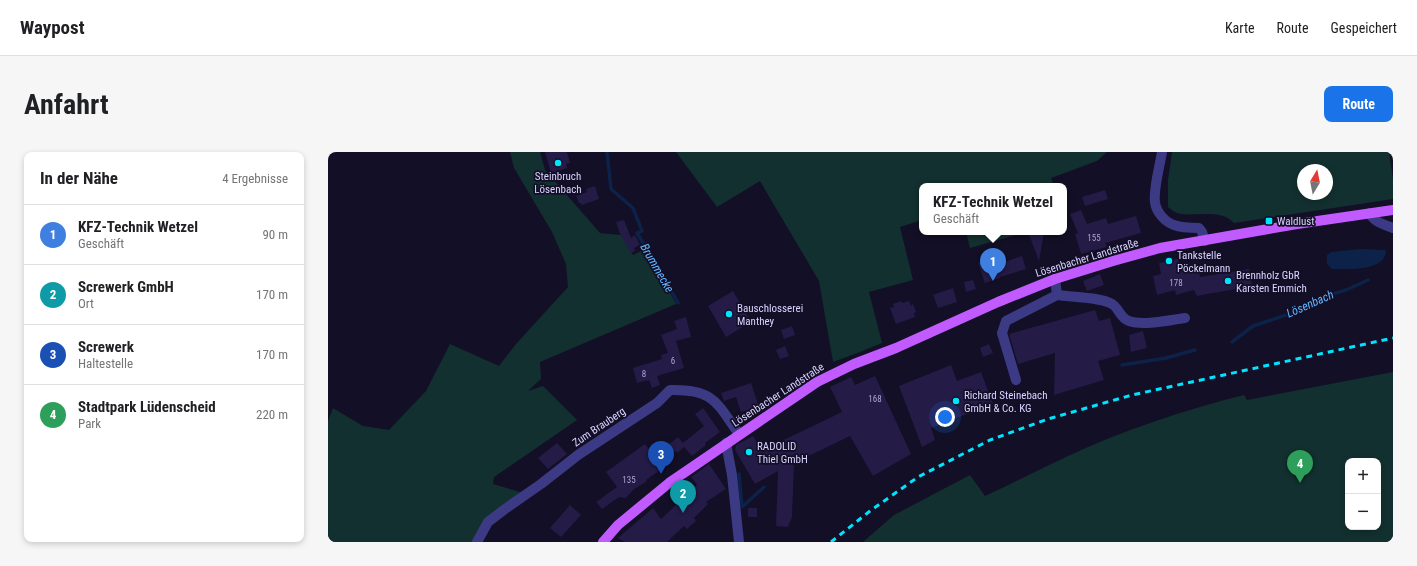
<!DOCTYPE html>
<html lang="de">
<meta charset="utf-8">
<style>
body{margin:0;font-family:"Roboto Condensed",sans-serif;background:#f6f6f6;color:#202124}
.controls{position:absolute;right:12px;bottom:12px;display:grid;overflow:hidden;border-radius:8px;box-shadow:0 2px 6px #0003}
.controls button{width:36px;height:36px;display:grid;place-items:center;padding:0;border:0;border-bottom:1px solid #e0e0e0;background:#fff;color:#202124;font:20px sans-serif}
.compass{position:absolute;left:969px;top:12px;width:36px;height:36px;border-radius:50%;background:#fff;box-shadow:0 2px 6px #0003;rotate:10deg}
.you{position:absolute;left:617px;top:265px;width:14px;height:14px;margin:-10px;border:3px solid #fff;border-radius:50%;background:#1a73e8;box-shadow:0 0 0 6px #1a73e833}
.badge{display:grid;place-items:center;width:26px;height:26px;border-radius:50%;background:#1a73e8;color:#fff;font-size:13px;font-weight:700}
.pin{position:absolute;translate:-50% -33px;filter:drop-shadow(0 1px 2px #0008)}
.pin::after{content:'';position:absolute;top:21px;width:14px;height:12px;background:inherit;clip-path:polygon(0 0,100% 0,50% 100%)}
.popup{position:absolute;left:591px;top:31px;width:148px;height:52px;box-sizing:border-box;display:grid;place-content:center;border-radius:8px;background:#fff;filter:drop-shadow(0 1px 3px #0005);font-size:13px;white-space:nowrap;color:#757577}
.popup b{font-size:15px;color:#202124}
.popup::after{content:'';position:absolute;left:50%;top:100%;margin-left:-8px;border:8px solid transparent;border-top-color:#fff}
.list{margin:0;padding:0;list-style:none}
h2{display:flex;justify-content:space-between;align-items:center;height:52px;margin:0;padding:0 16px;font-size:17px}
h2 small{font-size:13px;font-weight:400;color:#757577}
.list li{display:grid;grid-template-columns:26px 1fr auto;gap:12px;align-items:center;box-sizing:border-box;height:60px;padding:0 16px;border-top:1px solid #e0e0e0}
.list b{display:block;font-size:15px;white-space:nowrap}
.list p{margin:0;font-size:13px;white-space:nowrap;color:#757577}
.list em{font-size:13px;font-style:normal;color:#757577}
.map{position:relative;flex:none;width:1065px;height:390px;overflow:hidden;border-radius:8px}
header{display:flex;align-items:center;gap:24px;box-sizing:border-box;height:56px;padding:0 20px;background:#fff;border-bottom:1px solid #e0e0e0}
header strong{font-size:19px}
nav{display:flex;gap:22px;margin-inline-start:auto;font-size:14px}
.intro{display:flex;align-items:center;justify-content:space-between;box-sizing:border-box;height:96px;padding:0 24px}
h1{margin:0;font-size:28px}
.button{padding:10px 18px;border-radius:8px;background:#1a73e8;color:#fff;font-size:14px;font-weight:700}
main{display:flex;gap:24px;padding:0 24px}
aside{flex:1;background:#fff;border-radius:8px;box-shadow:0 2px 6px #0003}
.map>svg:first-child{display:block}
</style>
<header>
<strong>Waypost</strong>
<nav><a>Karte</a><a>Route</a><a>Gespeichert</a></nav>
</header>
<div class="intro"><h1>Anfahrt</h1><a class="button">Route</a></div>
<main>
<aside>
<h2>In der Nähe<small>4 Ergebnisse</small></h2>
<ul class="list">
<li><span class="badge" style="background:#3f7fe0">1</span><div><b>KFZ-Technik Wetzel</b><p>Geschäft</p></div><em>90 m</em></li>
<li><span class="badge" style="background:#0f9aa8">2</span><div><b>Screwerk GmbH</b><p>Ort</p></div><em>170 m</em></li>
<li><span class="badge" style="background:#1a4fb4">3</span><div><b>Screwerk</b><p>Haltestelle</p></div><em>170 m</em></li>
<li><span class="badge" style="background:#2e9e5b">4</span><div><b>Stadtpark Lüdenscheid</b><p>Park</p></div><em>220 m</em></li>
</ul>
</aside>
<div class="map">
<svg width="1065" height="390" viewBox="0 0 1065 390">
<rect width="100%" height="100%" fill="#130f26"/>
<path fill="#12302f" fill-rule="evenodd" d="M182,0H212L217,18L272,81L293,83L305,103L317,97L333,123L348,152L212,210L213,227L200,239L215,234L249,268L166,325L165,332L195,341L145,390H0V269L5,256L35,274L61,278L98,239L122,192L171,214L188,192L240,135L238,112L224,80L186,16Z
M348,0H779L769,9L723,26L726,34H594V68L572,75L585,128L541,140L554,191L532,200L505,210L491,129L432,29L389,55Z
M844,0H1061L1065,27V47L906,71C894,57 870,64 854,62C848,62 844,58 840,55V28ZM975,18H999V42H975Z
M638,80H693L691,82L642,96Z
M1065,220V390H535L566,363L642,323L657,344C685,331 712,317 740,304C796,278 856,258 916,243L919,248ZM1020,309H1050V375H1020Z"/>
<path fill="#0c2248" d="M1032,97L1058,98C1058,120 1019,117 1004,117L999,112V103L1003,100Z"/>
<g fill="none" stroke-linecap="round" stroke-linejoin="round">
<path stroke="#0c2248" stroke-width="3.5" d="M279,0L283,37L305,56L314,79L309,81L335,123L350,151
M904,190L925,174L973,158L995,145L1018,138L1040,128
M794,213L838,206L867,198
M411,322L414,355
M414,355L436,335"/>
</g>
<path fill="#241b47" d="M217,0H239L242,11L238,12L239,16L223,21Z
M267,34L271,47L254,53L253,51H251L248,44L259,40L258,37Z
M777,38L780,47L757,54L754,45Z
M753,58L759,72L778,66L780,72L808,64L813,81L777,91L779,95L753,102L747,82L750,81L742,62Z
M296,68L303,86L307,83L312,93L306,96L307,99L303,101L292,82L288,70Z
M700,80H716L711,109Z
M674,103L676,110L694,104L698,117L672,125V126L657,131L650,111Z
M850,107L854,119L870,116L872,125L921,117L924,134L869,144L866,138L848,143L847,138L829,143L825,124L833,122L831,111Z
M772,122L776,133L759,139L755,129Z
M645,128L648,137L638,140L636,130Z
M625,136L629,150L610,156L605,143Z
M405,139L423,170L398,185L380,154Z
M573,149L574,151L581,149L583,154L585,152L588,160L586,161L587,165L568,172L562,156L566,155L565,152Z
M767,158L771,169L782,166L792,203L770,209L776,228L726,243L727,201L690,212L681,182Z
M358,165L363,185L348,189L356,216L329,224L332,233L324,236L321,228L309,231L305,216L334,207L333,203L340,201L333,183L349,177L346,169Z
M464,174L467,183L456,187L453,178Z
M815,179L819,196L803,200L801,183Z
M661,192L665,201L655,205L652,196Z
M457,194L461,204L452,207L448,198Z
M623,213L629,229L653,220L665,252L603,276L607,288L594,295L571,234Z
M547,224L583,302L545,324L522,284L466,311L464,365L460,375L448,374L450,319L427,332L407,298L408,293L425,284L433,297L440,293L441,295L514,260L502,235L523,225L527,233Z
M423,231L431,255L413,260L408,245L396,249L393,241Z
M375,256L392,280L377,291L378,293L364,304L356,295L349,301L348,299L347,300L340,293L350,285L355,291L376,274L367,262Z
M229,291L239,302L220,317L210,306Z
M317,292L335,316L318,328L319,329L305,338L298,346L291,345L274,357L268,350L289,335L278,320Z
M381,312L398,337L378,350L380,352L366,366L368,369L359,377L356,374L339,390H297L290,386L325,356L333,367L369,333L363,325Z
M242,353L253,363L233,385L222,376Z
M420,356H429V365H420Z"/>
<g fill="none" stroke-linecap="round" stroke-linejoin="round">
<path stroke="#3d3a85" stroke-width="10" d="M834,0C832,13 825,38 827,50C828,60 837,70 846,73C854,76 863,76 871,76L874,80L877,89
M1042,61C1045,70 1057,73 1065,76
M729,143C743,145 773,145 784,152C791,156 792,166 801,169C816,174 841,168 857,166
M688,228L674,181L678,169L729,143L727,127
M398,291L404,323L411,390
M149,390L160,370L177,357L213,332L250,303L329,251L342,238C386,237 388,250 411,282"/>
<path stroke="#c25bff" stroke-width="10" d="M275,390L290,373L341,331L489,230L526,212L568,196L670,150L727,127L785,109L832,96L969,72L1065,58"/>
<path stroke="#00e5ff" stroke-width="3" stroke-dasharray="6 5" stroke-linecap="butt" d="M503,390L542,359L590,325L662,288L720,267L804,243L1065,186"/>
</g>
<g fill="#00e5ff" stroke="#130f26" stroke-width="1.5">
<circle cx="230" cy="11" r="4"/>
<rect x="937" y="65" width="8" height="8" rx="2"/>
<circle cx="841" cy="109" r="4"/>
<circle cx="900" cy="129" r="4"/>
<circle cx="401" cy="162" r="4"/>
<circle cx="628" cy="249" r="4"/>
<circle cx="421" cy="300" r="4"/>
</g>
<g text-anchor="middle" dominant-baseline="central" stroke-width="3.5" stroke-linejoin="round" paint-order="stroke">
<g font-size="9" fill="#aca6d1">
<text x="766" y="86">155</text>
<text x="848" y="131">178</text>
<text x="345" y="209">6</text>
<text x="316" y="222">8</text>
<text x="547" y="247">168</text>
<text x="301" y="328">135</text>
</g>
<g font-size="11" fill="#d9d4ff" stroke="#130f26" text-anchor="start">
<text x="230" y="24" text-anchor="middle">Steinbruch<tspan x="230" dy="13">Lösenbach</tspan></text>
<text x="949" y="69">Waldlust</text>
<text x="849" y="103">Tankstelle<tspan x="849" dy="13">Pöckelmann</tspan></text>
<text x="908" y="123">Brennholz GbR<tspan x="908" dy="13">Karsten Emmich</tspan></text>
<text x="409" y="156">Bauschlosserei<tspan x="409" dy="13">Manthey</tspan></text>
<text x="636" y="243">Richard Steinebach<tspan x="636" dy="13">GmbH &amp; Co. KG</tspan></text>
<text x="429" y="294">RADOLID<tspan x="429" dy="13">Thiel GmbH</tspan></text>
</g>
<g font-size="11" fill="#d9d4ff" stroke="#130f26">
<text transform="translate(759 106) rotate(-17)">Lösenbacher Landstraße</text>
<text transform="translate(450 243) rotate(-33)">Lösenbacher Landstraße</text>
<text transform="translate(271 275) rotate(-34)">Zum Brauberg</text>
</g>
<g font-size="12" font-style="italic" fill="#62b6ff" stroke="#130f26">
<text transform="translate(329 116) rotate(60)">Brummecke</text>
<text transform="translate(982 152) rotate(-24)">Lösenbach</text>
</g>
</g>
</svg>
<div class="controls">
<button>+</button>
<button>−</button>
</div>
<svg class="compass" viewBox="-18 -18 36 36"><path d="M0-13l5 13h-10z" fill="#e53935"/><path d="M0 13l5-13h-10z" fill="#757577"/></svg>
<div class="you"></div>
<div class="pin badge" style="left:665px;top:129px;background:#3f7fe0">1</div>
<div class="popup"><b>KFZ-Technik Wetzel</b>Geschäft</div>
<div class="pin badge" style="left:355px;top:361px;background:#0f9aa8">2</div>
<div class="pin badge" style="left:333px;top:322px;background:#1a4fb4">3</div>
<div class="pin badge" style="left:972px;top:331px;background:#2e9e5b">4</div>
</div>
</main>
